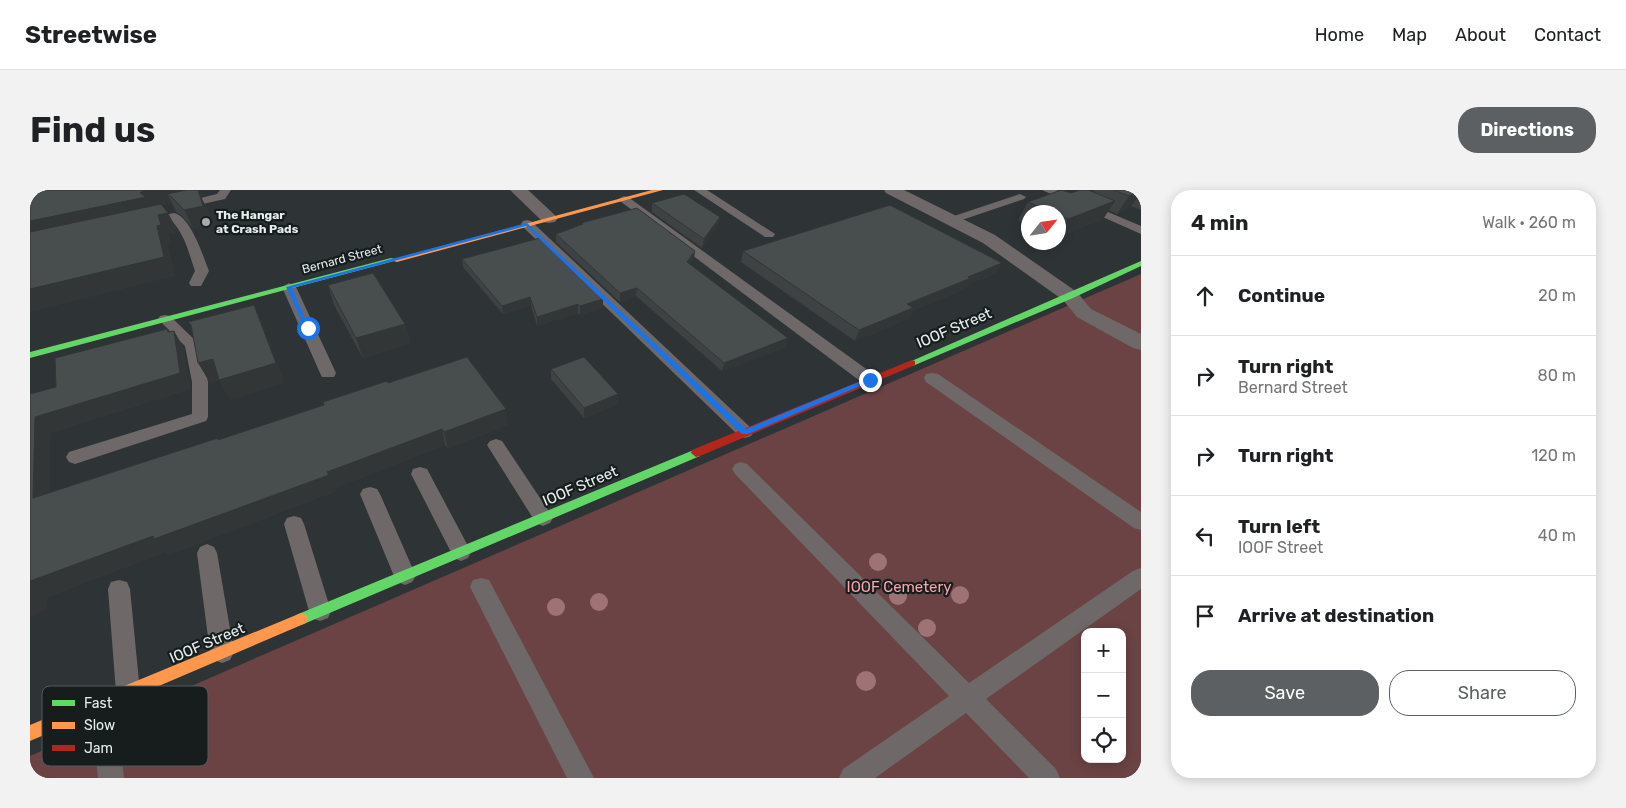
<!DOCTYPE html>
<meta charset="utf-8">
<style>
body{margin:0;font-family:Rubik,sans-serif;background:#f2f2f2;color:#202124}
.controls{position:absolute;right:15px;bottom:15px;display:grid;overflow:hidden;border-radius:10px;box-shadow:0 2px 12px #0003}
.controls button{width:45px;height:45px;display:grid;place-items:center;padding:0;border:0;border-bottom:1px solid #e0e0e0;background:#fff;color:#202124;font:25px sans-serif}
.compass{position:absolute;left:991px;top:15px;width:45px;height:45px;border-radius:50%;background:#fff;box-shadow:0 2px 12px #0003;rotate:60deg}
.stop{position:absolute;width:15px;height:15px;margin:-11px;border:4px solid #1a73e8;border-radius:50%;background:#fff}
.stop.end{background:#1a73e8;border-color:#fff;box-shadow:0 1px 5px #0008}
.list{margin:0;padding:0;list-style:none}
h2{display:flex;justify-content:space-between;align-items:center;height:65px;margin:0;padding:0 20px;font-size:21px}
h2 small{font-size:16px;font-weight:400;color:#757577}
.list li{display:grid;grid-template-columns:32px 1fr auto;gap:15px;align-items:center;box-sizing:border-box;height:80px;padding:0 20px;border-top:1px solid #e0e0e0}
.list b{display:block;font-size:19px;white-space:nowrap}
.list p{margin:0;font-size:16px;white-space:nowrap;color:#757577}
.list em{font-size:16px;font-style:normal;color:#757577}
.actions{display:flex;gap:10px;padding:15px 20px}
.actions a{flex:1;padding:11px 0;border:1px solid #5c6062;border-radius:20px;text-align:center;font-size:18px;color:#5c6062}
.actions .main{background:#5c6062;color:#fff}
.icon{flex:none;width:28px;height:28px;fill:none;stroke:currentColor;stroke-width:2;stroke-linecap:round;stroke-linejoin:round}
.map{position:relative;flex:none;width:1111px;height:588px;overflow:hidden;border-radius:20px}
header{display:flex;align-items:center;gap:30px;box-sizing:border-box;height:70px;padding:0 25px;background:#fff;border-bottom:1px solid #e0e0e0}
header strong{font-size:24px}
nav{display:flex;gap:28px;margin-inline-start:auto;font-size:18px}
.intro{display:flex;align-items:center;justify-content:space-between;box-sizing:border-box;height:120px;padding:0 30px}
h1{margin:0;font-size:35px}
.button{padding:12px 22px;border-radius:20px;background:#5c6062;color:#fff;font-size:18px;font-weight:700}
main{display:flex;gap:30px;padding:0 30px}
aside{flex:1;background:#fff;border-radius:20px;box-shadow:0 2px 12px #0003}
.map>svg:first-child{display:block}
</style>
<header>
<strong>Streetwise</strong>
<nav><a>Home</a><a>Map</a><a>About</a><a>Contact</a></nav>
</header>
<div class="intro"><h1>Find us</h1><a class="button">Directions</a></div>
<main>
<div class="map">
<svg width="1111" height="588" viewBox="0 0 1111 588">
<rect width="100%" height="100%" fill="#2e3435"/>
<path fill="#6b4345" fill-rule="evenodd" d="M1111,84V588H0V566ZM1055,442H1092V569H1055Z"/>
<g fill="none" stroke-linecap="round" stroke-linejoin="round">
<path fill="#6f6868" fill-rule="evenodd" d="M190,0H201L195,9L150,19L144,16L146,14L187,4Z
M664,0H677L745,44L743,47H735Z
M1012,0H1026L1111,36V44Z
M990,4L996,7L994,9L926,32H918L916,30L918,28Z
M594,6L598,7L846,186L848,190L846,194L840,195L834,194L590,11L588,9Z
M144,23C161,27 173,66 179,81L171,96H161L159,93L165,81C159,64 155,44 141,30L116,36L110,32L112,30Z
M497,30L501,31L721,238L724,242L721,246L715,248L709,246L493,37L491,34L493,31Z
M259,93L266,97L306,183L304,187H292L290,183L252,97Z
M135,125L140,126L170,155L178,192V227L176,231L45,274L39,272L36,267L39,262L162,224V192L155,156L128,129L130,126Z
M902,183L908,184L1111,322V340L1104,338L896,192L894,188L896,184Z
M466,249L472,251L520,323L523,328L520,333L513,336L506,333L457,255L460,251Z
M711,272L717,274L939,493L1103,381L1111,378V399L956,509L1026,579L1030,588H999L936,523L845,588H809L813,579L919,506L705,284L702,279L705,274Z
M390,277L397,279L438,356L441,362L438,368L431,371L424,368L381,284L383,279Z
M340,297L347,299L350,304L386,386L382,392L375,395L368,392L364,386L330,304L333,299Z
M264,326L271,328L274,334L301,421L298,428L290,431L282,428L279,421L254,334L257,328Z
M177,354L184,357L187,363L204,462L200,470L192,473L184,470L180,462L167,363L170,357Z
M451,388L459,390L564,588H537L440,397L443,390Z
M89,390L97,392L100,399L110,502L107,510L98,514L89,510L86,502L78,399L81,392Z
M79,557L88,561L92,570L94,588H68L66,570L70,561Z"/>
<path fill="#6f6868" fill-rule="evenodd" d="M480,0H498L528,28L525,32L519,33L513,32Z
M854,0H874L965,45L1047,102L1061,119L1111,144V160L1103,158L1047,127L1033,110L953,53L856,3Z"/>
<path fill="#63d668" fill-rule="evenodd" d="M361,68L368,70L0,168V162Z
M1111,71V76L1043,108L885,175L882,176L877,173Z
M666,259L671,263L670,266L276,433L271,435L266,433L264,429L266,425Z"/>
<path fill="#ff974d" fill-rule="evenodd" d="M622,0H633L367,72L360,70Z
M271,423L276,425L278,429L276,433L0,551V535Z"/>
<path fill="#b3261e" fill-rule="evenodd" d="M882,170L885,171V175L670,266L666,267L661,263L662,260Z"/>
</g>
<g fill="#9f7375">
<circle cx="848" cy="372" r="9"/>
<circle cx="930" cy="405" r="9"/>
<circle cx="868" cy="406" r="9"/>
<circle cx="569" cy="412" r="9"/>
<circle cx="526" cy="417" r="9"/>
<circle cx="897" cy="438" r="9"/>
<circle cx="836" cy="491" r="10"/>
</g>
<path fill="#3e4243" d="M0,0H170L172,6L171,7L175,15L182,35L163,38L151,25L146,22L142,13L132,15L138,23L148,42L138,43L141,53L137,54L145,86Z
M1065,0H1111V20L1101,16L1100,18L1087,24L1079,20L1073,29L1028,47V22H998V35L988,30L998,12L1063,2Z
M622,13L690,27L688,36L672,58L622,22Z
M551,33L664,69L660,74L756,157L692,181L606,106L590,112L526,52V44L551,35Z
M713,61L966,83L937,95L935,99L882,121L878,129L825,151L711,72Z
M432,69L573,117L550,125L548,123L507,136L501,115L473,124L433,77Z
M298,95L375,134L380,153L333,168L304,115Z
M144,141L153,157L160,199L20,243V303L188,248L189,250L358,193L478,235L418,258L415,255L305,298L306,301L138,365L135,362L17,407V420L0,204L26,197L139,142Z
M521,179L588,214L554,228L521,189Z"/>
<path fill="#323637" d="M114,0H170L172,6L171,7L175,15L182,35L163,38L154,20L142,7L137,4L142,13L124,17L0,52V31L110,3Z
M1111,1V2L1100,18L1087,24L1099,6Z
M1085,11L1073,29L1028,47V45L1038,29Z
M138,23L148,42L138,43L141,53L137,54L145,86L0,122V99L127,36L128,25Z
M690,27L688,36L672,58L674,49Z
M665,61L664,69L656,80L657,72Z
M972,73L966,83L937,95L935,99L882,121L878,129L825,151L829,140L877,114L938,87Z
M607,98L606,106L590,112V103Z
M500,107L501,115L473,124L472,116Z
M573,109V117L550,125V116Z
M548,114V123L507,136V127Z
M224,115L233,134L255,193L200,210L189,190Z
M375,134L380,153L333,168L326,148Z
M137,139L145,152L144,141L153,157L160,199L20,243V324L3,308L5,227L138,142Z
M758,148L756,157L692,181L694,173Z
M183,169L194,189L180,193L168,173Z
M588,204V214L554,228V218Z
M476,219L478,235L418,258L414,242Z
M412,239L415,255L305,298L306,301L138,365L135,362L17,407V420L0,427V391L297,282Z"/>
<path fill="#484d4e" stroke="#323637" d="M0,0H114L110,3L116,7L0,31Z
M156,0H168L173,16L154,20L142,7L137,4Z
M1031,0L1041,3L1050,0H1058L1085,11L1038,29L1028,25V22H1023L998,12Z
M1084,0H1111V1L1099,6Z
M654,4L690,27L674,49L622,13Z
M131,14L138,23L128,25L131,35L127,36L134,67L0,99V42Z
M860,15L972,73L938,87L941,88L877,114L883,118L829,140L713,61Z
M607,18L665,61L657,72L758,148L694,173L607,98L590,103L526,44L553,34L551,33Z
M510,48L573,109L550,116L548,114L507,127L500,107L472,116L432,69Z
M343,83L375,134L326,148L298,95Z
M224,115L246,173L189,190L183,169L168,173L161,135L158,132Z
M137,139L138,142L144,141L150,183L5,227L3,308L188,248V250L294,215L293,212L357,191L358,193L437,167L476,219L414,242L412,239L297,282L299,285L124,349L123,346L0,391V204L26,197L25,168Z
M554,167L588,204L554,218L521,179Z"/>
<path fill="#1a73e8" d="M497,33L716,239L838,188L844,190L718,244H712L496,36L262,98L280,140L275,138L256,97Z"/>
<circle fill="#a5acad" stroke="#171d1d" stroke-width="2" cx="176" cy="32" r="5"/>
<g text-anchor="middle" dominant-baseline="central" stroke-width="4.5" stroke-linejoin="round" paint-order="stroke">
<g font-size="12" font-weight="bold" fill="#e5edee" stroke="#171d1d" text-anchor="start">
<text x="186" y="25">The Hangar<tspan x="186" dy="14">at Crash Pads</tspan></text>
</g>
<g font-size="12" fill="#e5edee" stroke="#171d1d">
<text transform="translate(312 69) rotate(-15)">Bernard Street</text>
</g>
<g font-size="15" fill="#e5edee" stroke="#171d1d">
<text transform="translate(924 138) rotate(-23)">IOOF Street</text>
<text transform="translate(550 296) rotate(-23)">IOOF Street</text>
<text transform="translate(177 453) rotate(-23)">IOOF Street</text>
</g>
<g font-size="15" fill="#fba6aa" stroke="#171d1d">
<text x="869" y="397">IOOF Cemetery</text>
</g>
</g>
<rect x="12" y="496" width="166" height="80" rx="8" fill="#171d1d" stroke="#555b5c" stroke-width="1"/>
<rect x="22" y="510" width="23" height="6" fill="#63d668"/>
<rect x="22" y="532" width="23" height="7" fill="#ff974d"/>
<rect x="22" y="555" width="23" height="6" fill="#b3261e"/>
<g font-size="14" fill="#e5edee">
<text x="54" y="518">Fast</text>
<text x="54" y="540">Slow</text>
<text x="54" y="563">Jam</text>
</g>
</svg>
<div class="controls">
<button>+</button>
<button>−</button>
<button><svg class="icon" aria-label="locate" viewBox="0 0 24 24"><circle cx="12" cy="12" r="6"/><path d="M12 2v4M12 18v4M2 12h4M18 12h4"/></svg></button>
</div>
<svg class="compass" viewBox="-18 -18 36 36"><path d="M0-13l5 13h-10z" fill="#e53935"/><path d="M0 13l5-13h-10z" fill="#757577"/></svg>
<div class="stop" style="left:278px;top:138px"></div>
<div class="stop end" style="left:840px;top:190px"></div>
</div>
<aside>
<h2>4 min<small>Walk · 260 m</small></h2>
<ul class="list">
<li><svg class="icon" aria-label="ahead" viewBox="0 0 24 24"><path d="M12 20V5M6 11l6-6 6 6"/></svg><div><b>Continue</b></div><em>20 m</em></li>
<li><svg class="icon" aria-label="right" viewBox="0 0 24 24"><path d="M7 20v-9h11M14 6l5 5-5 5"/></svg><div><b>Turn right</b><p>Bernard Street</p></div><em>80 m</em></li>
<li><svg class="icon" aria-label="right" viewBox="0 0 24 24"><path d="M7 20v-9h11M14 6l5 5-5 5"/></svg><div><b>Turn right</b></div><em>120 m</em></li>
<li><svg class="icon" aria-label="left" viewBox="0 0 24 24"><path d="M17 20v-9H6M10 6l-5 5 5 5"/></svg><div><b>Turn left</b><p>IOOF Street</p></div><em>40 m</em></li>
<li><svg class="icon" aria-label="arrive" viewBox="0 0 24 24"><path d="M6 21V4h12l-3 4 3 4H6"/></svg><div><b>Arrive at destination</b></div></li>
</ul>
<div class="actions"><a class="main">Save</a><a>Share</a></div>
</aside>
</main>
